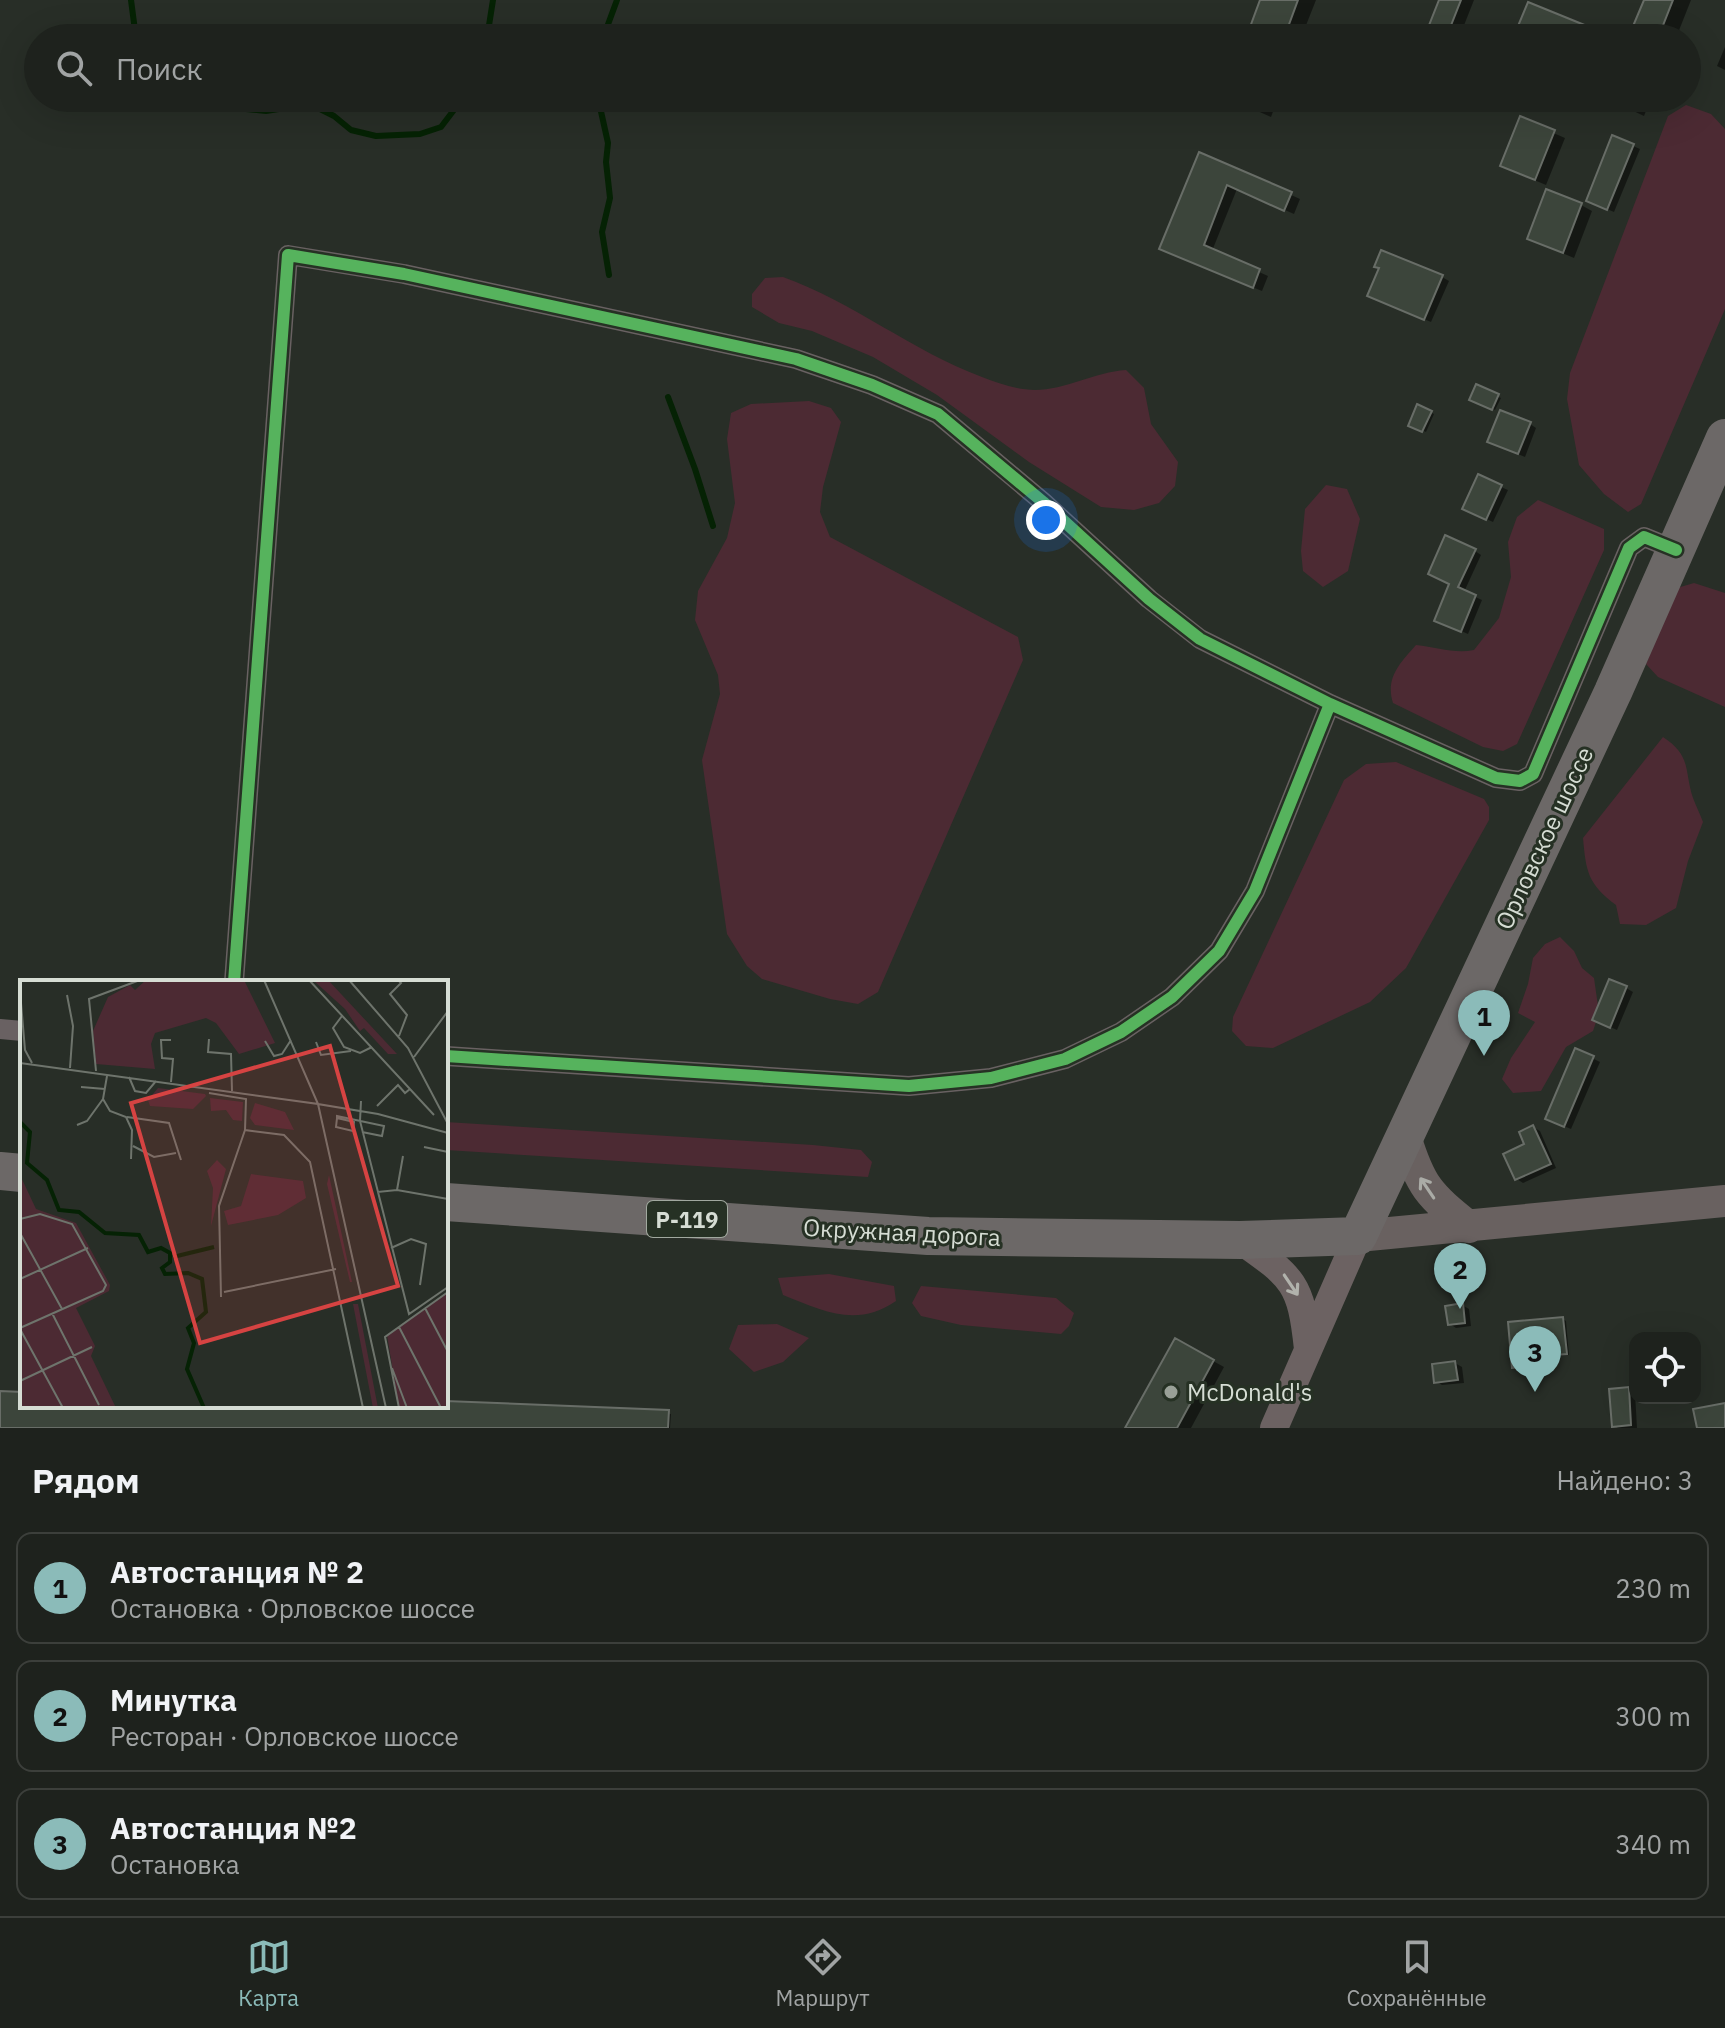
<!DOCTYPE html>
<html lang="ru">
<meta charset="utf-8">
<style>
body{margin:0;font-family:"IBM Plex Sans",sans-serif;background:#2b2f2a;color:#f1f3f6}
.controls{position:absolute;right:24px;bottom:24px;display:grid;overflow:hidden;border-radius:16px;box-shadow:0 8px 32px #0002}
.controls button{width:72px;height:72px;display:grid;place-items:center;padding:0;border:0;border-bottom:2px solid #3c3f3b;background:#1e221d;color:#f1f3f6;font:40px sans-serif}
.you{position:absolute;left:1046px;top:520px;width:28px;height:28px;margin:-20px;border:6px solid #fff;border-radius:50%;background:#1a73e8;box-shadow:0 0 0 12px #1a73e833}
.badge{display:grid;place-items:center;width:52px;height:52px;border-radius:50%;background:#8bbbb9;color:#111;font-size:26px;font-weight:700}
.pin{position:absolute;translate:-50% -66px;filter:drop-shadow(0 2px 4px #0008)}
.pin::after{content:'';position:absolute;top:42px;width:28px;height:24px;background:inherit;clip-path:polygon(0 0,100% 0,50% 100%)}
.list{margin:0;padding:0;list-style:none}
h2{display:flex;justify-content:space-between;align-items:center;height:104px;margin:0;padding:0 32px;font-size:34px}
h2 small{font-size:26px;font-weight:400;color:#a1a4a4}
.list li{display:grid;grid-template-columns:52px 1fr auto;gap:24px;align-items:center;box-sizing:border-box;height:112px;margin:0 16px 16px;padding:0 16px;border:2px solid #3c3f3b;border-radius:16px}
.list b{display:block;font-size:30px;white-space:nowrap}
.list p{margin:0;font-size:26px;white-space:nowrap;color:#a1a4a4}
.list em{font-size:26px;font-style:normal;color:#a1a4a4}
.icon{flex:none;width:44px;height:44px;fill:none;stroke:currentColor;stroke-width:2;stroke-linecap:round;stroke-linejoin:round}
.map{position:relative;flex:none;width:1725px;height:1428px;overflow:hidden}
.search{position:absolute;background:#1e221d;box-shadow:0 8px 32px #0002;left:24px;right:24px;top:24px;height:88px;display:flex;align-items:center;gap:20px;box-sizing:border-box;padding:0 28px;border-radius:44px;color:#a1a4a4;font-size:30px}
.sheet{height:488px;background:#1e221d}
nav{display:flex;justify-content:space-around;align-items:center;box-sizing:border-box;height:112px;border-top:2px solid #3c3f3b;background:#1e221d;font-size:22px;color:#a1a4a4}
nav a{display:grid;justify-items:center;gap:4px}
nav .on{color:#8bbbb9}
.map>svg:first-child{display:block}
</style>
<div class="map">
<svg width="1725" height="1428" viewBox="0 0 1725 1428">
<rect width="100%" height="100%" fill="#282e27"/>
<path fill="#4c2a33" d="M1686,105L1711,114L1725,129V309L1641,504L1628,512L1604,494L1579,465L1567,399L1570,373L1668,116Z
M783,277C853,302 912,351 982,377C998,383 1017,390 1035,390C1065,390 1095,372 1126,370L1144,388L1151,424L1178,462L1175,486L1159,503L1134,510L1101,507L1029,462L937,395L873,357L812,331L779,323L752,307V294L765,278Z
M809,401L831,408L841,422L823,487L820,512L830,537L1018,637L1023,660L878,992L858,1004L830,999L762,979L747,966L727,934L702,760L720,694L718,675L695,620L698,591L727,538L735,503L727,439L731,413L751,404Z
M1326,485L1347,489L1360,519L1348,571L1323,587L1303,571L1301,551L1305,509Z
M1538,500L1604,529V550L1517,744L1503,751L1483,747L1393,703C1385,678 1400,663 1416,645C1437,647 1454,654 1474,650L1499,618L1511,577L1508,542L1517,517Z
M1694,583L1725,593V707L1658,677L1646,664L1677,588Z
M1663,737C1692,756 1684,771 1693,798C1696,806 1700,814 1703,822L1688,861L1676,908L1646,925L1620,924L1616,905C1588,884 1586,872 1583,838Z
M1396,762L1484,799L1489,807V820L1406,968L1370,1002L1273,1048L1246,1046L1232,1031L1233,1017L1344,780L1366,764Z
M1560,937L1574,951L1582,968L1594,978L1599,1013L1593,1031L1566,1047L1541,1091L1513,1093L1502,1079L1511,1058L1535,1022L1518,1013L1528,984L1533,958L1545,944Z
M446,1122L813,1145L861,1150L872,1162L868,1177L446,1150Z
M829,1274L894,1286L896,1301C857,1328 823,1311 783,1295L778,1278Z
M921,1286L1056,1298L1074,1313L1069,1326L1061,1334L961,1325L921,1316L912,1303Z
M777,1324L809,1338L783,1362L754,1372L729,1349L738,1325Z"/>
<path fill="#0007" d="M1263,0H1316L1301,38H1248Z
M1441,0H1474L1459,38H1426Z
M1646,0H1691L1676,38H1630Z
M1725,47V70L1717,66Z
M1228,98H1278L1271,117Z
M1606,98H1651L1644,116Z
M1521,119L1565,138L1546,185L1513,171Z
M1633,146L1640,149L1614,212L1595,204Z
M1200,154L1300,199L1294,214L1237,189L1212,251L1268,276L1262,291L1171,254Z
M1581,205L1592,211L1574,258L1529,239Z
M1442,277L1449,281L1431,322L1376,299Z
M1477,387L1501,398L1495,410L1472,399Z
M1418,407L1434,414L1426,432L1410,425Z
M1530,424L1536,428L1525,457L1496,445Z
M1501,487L1508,490L1493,522L1471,512Z
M1475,551L1481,555L1464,592L1482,600L1468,634L1436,620Z
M1626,988L1633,992L1617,1030L1601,1023Z
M1576,1050L1600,1062L1571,1129L1554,1122Z
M1533,1127L1540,1131L1556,1168L1523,1183L1517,1179Z
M1462,1305L1469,1309L1471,1326L1456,1328L1450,1324Z
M1563,1319L1566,1321L1569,1355L1557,1356L1558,1365L1514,1366Z
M1175,1340L1224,1367L1191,1428H1137Z
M1455,1363L1462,1367L1464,1383L1442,1385L1436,1381Z
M1629,1389L1635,1393L1637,1428H1618L1614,1425Z
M0,1393L22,1394V1406H446V1403L671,1414L670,1428L0,1427Z"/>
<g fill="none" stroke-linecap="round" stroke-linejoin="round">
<path stroke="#052204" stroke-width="6" d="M131,0L136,38
M487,38L493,0
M603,38L617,0
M190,98L216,106L266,111L310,104L334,116L351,130L376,136L420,134L441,127L463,98
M598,98L608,143L606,162L610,198L602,232L609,275
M668,397L695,469L713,526"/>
</g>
<path fill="#3c453b" stroke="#686d67" stroke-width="2" d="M1260,0H1298L1284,38H1246Z
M1439,0H1461L1446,38H1424Z
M1644,0H1673L1658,38H1628Z
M1528,2L1614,37V38H1513Z
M1520,116L1555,130L1535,180L1500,166Z
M1612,135L1634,144L1607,210L1586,201Z
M1199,152L1292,192L1284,211L1227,185L1204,245L1260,269L1253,288L1159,249Z
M1546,189L1582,203L1563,253L1527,239Z
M1381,250L1443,275L1424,320L1367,296L1379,268L1374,267Z
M1476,384L1499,394L1492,410L1469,400Z
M1417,404L1432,411L1422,432L1408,426Z
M1500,410L1531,422L1518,454L1487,442Z
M1478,474L1502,485L1486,520L1462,509Z
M1445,535L1476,549L1458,587L1476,595L1461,632L1434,621L1449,584L1428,574Z
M1609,979L1627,986L1610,1028L1592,1020Z
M1575,1048L1594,1056L1564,1127L1545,1119Z
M1533,1125L1551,1164L1515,1180L1503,1154L1524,1144L1519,1132Z
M1463,1303L1465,1323L1448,1325L1445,1306Z
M1563,1317L1567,1354L1555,1355L1556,1364L1512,1368L1508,1322Z
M1175,1338L1214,1360L1177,1428H1125Z
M1455,1361L1458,1380L1434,1383L1432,1364Z
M1629,1387L1631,1425L1612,1427L1609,1389Z
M0,1391L22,1392V1406H446V1401L669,1410L668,1428H0Z
M1725,1403V1428H1697L1693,1409Z"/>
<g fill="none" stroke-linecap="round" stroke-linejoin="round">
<path stroke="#696162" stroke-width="20" d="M234,982L288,255L404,274L796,359L872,385L938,414L1043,502L1149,599L1200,639L1330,704
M0,1029L22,1031
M446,1056L909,1086L991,1078L1065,1059L1121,1032L1172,997L1219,951L1255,891L1330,704L1496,778L1520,781L1533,774L1629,548L1644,537L1676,550"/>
<path stroke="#6c6262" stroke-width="28" d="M1240,1240C1294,1278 1301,1283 1308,1349
M1274,1428L1358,1236"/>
<path stroke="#696160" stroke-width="32" d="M1405,1136C1420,1186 1429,1195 1469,1227
M1358,1236L1725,1201"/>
<path stroke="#6c6867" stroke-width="38" d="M0,1171L22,1173
M446,1202L928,1236L1240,1240L1358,1236L1613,692L1725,438"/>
<g stroke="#263124" stroke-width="17">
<path id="cycleway" d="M234,982L288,255L404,274L796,359L872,385L938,414L1043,502L1149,599L1200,639L1330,704
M446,1056L909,1086L991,1078L1065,1059L1121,1032L1172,997L1219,951L1255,891L1330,704L1496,778L1520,781L1533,774L1629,548L1644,537L1676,550"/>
</g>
<use href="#cycleway" stroke="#56b35d" stroke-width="12"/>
</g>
<defs><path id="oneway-shaft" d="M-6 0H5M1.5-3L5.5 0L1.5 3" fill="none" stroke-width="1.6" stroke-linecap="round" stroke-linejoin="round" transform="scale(2)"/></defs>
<use stroke="#aaaba6" href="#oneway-shaft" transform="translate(1427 1188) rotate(-124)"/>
<use stroke="#b1b2ac" href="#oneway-shaft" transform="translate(1291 1285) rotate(56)"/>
<circle fill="#99a097" stroke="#263124" stroke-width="3" cx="1171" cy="1392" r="8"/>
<g text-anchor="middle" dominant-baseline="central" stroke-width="6" stroke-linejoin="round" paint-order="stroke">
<rect fill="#263124" stroke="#a1a99f" stroke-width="2" x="647" y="1201" width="80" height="36" rx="6"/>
<g font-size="22" font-weight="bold" fill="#d6ddd4">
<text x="687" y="1219">Р-119</text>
</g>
<g font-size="24" fill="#d6ddd4" stroke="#263124">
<text transform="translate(1544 838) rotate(-65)">Орловское шоссе</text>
<text transform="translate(902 1232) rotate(3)">Окружная дорога</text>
</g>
<g font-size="24" fill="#d6ddd4" stroke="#263124" text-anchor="start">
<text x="1187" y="1392">McDonald's</text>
</g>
</g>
<g transform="translate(20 980)">
<rect width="428" height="428" fill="#282e27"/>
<path d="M126,0H224L255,63L219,74L196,43L186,38L135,53L131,64L135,89L76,84L73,51L88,17L110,5L115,10ZM293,0H308L377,74H368L344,48L340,51L325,29ZM138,108L185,114L186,116L173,129L130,126L128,120ZM190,118L223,122L222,141L213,140L206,130L191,131ZM235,123L265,132L274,150L235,145L230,138ZM197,180L206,189L191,246L193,208L187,191ZM231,194L283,201L286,218L258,235L208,245L204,231L221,226ZM0,195L16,229L56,243L90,305L89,311L56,328L75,366L71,376L96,428H0ZM309,195L332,302H330L307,204ZM428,312V428H379L367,355ZM333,324H338L358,428H353Z" fill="#4c2a33"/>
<path fill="none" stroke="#052204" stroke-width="4" d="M0,142L10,152L7,183L27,200L39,230L59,232L85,253L119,255L128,272L141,268L150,273V282L142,288L145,294L168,293L182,299L186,332L168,348L174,363L167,389L184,428M153,277L194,267"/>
<path fill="none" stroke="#6e746c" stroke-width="2" d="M244,0L298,124L358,134L428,153M289,0L414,135M329,0L388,68L428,144M378,0L381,3L370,14L387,35L379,56M0,11L5,70L12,83M47,15L53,46L50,88M322,36L313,48L324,67L340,73L352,67M189,59L188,72L211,74L212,111M245,61L254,76L262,74L271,60M296,62L301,75L331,71M394,77L428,31M0,83L298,124L366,428M76,91L69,19L120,0M87,96L83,119L90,131L106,137L112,150L111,179M109,97L115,111L126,113L136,101M151,102L153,79L142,78L141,60H151M61,107L85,109M189,113L226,119L225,150L264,155L290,182L343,428M341,121L340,141L358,212L377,210L428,219M357,126L378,105L385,113L390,109M107,137L149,143L161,180M317,138L334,142L333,151L316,147L317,138V136L364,146L362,156L342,152M57,145L67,141L83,119M113,166L134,177L156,173M404,167L428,172M377,210L383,176M358,212L389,334L428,307M0,239L20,234L52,244L86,305L83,311L0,348M0,253L42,329M371,268L391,259L406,264L400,305M0,299L68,268M204,312L316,289M201,317L199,226L225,150M405,328L428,372M32,333L79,425M379,347L421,428M0,349L43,428M372,388L387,428M0,401L72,367M379,428L365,357L428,312"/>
<path fill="#d64342" fill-opacity="0.15" stroke="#d64342" stroke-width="4" d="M310,66L378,306L180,363L111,123Z"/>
<rect width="428" height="428" fill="none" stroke="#d6ddd4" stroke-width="4"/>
</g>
</svg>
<div class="controls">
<button><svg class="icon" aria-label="locate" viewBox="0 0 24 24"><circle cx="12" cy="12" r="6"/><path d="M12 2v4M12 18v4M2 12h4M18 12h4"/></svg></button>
</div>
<div class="you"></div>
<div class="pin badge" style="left:1484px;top:1056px">1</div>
<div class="pin badge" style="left:1460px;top:1309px">2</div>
<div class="pin badge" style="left:1535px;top:1392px">3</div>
<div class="search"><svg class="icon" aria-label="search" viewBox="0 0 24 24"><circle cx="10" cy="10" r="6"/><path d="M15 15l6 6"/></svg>Поиск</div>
</div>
<section class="sheet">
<h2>Рядом<small>Найдено: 3</small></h2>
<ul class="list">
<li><span class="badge">1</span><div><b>Автостанция № 2</b><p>Остановка · Орловское шоссе</p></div><em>230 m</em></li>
<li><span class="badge">2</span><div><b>Минутка</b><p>Ресторан · Орловское шоссе</p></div><em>300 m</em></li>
<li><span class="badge">3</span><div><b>Автостанция №2</b><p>Остановка</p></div><em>340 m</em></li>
</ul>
</section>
<nav>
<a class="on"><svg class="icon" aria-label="map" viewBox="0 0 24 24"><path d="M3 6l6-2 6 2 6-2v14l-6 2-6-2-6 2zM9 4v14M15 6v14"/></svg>Карта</a>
<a><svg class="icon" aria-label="directions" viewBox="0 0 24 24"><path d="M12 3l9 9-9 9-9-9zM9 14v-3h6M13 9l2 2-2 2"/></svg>Маршрут</a>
<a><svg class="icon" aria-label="saved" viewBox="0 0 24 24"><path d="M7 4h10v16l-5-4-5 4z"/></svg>Сохранённые</a>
</nav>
